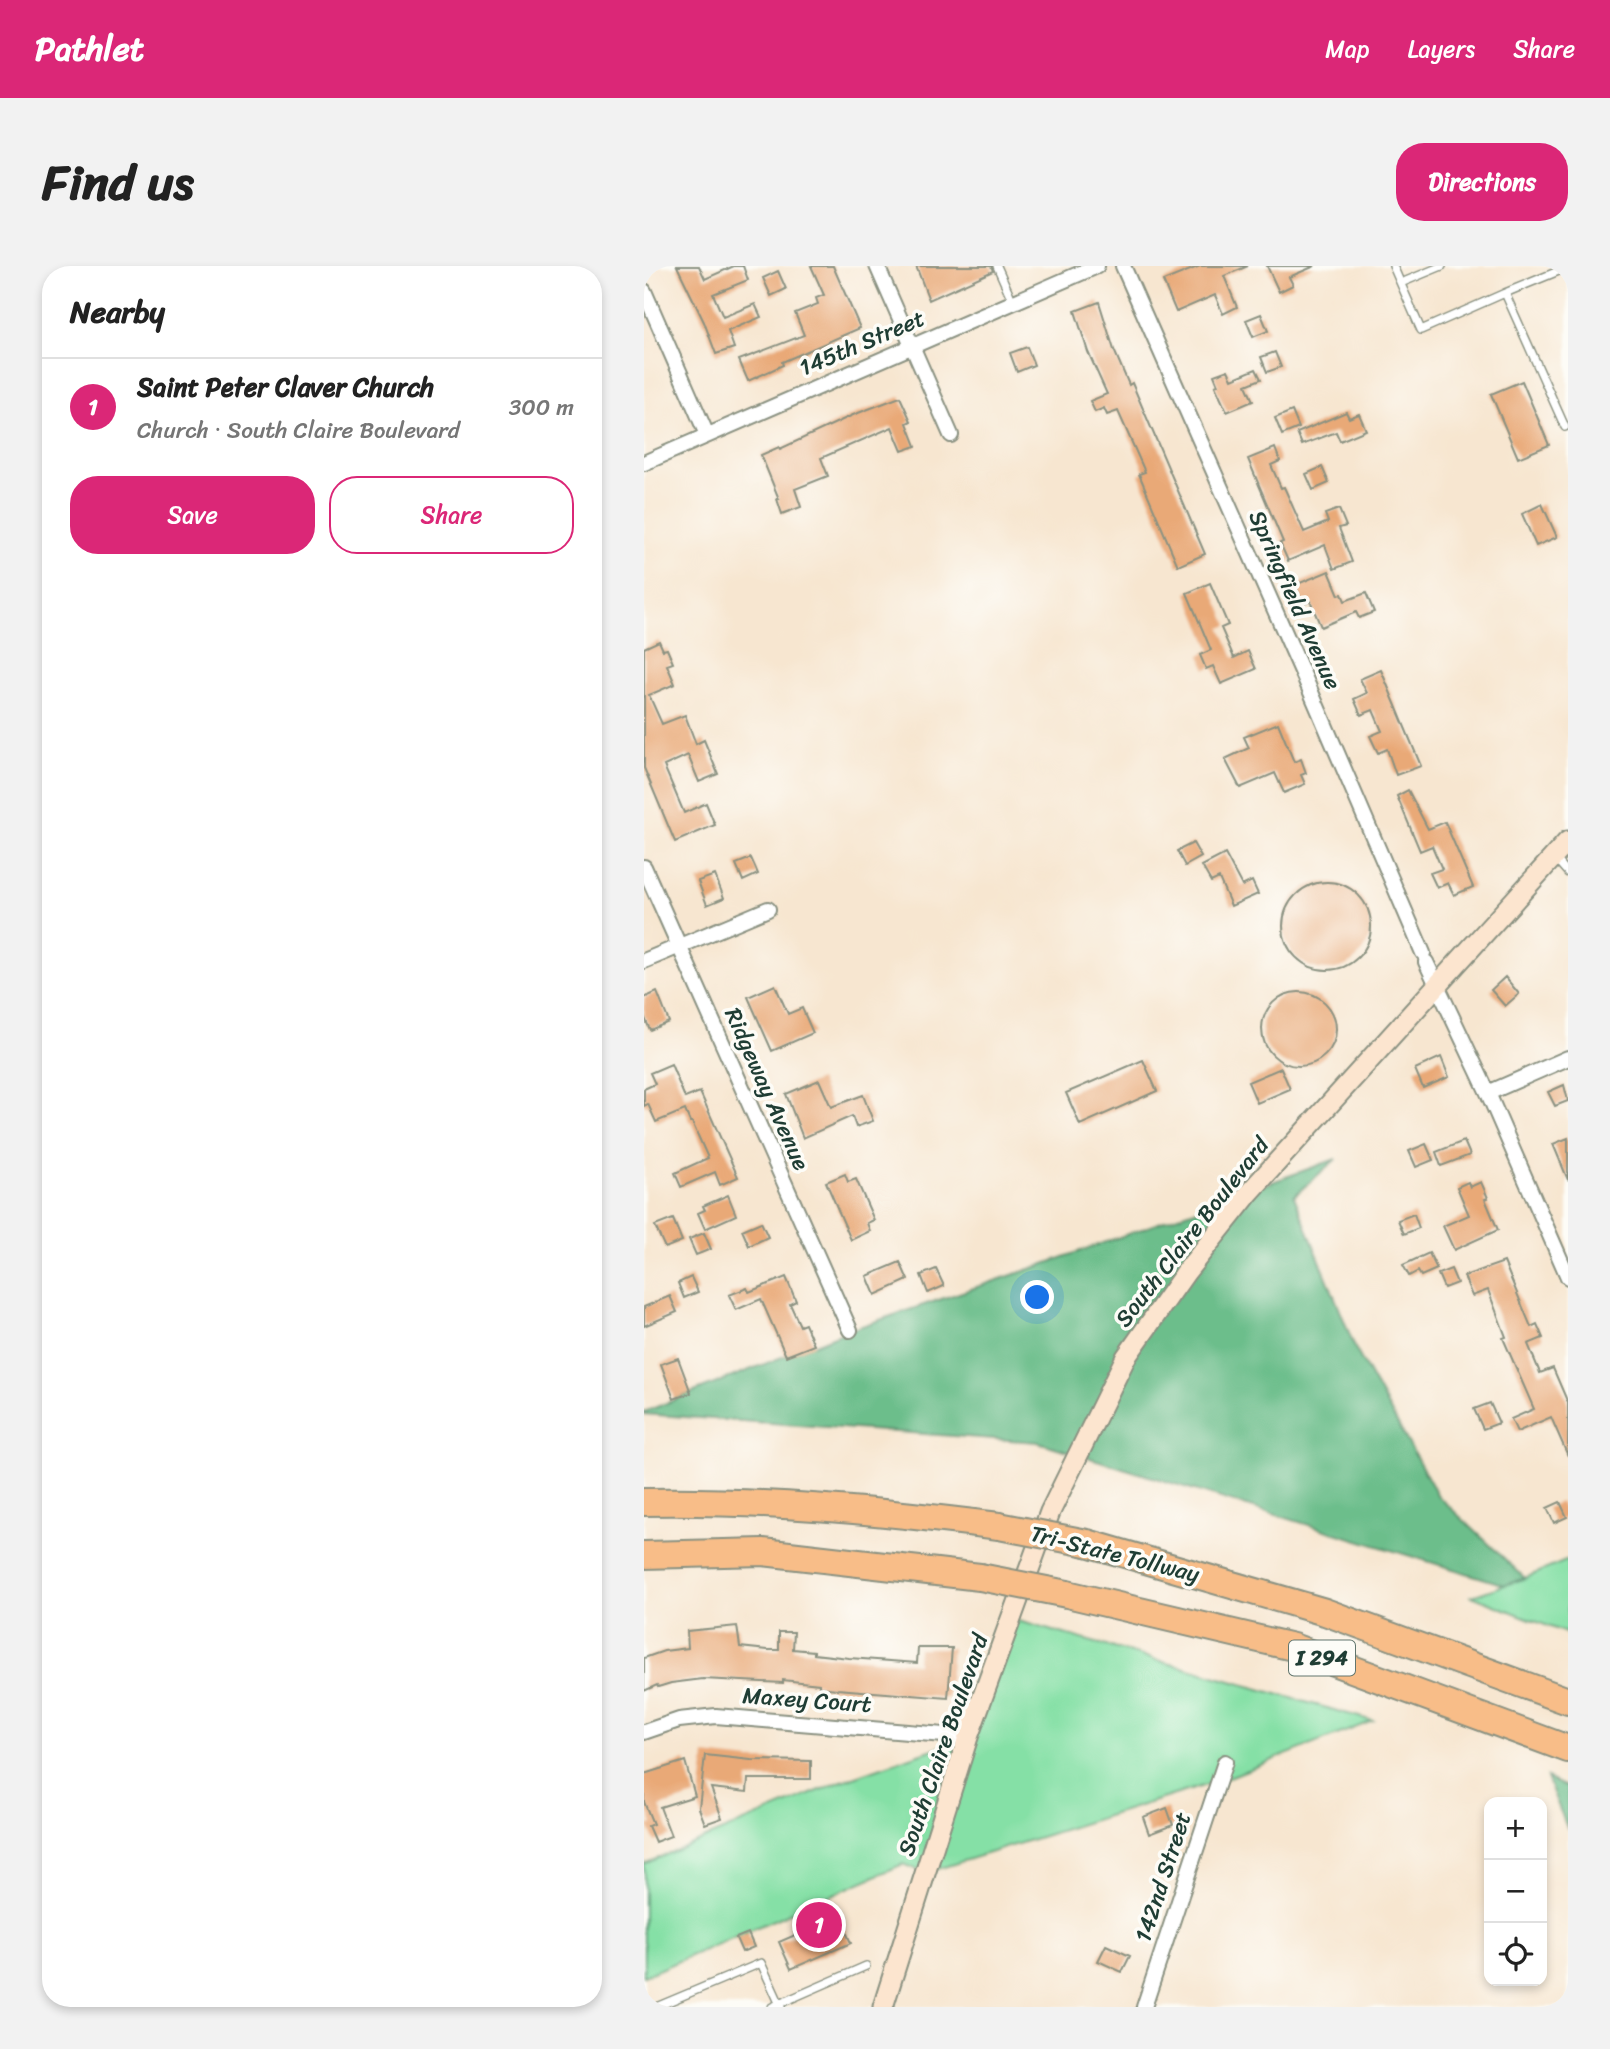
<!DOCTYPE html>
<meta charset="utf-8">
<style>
body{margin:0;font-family:Sriracha,sans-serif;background:#f2f2f2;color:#222}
.controls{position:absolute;right:21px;bottom:21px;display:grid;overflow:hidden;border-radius:14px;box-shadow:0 4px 10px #0003}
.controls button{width:63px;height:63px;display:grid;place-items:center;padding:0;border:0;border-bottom:2px solid #e0e0e0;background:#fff;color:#222;font:35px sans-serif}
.you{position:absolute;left:394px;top:1032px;width:24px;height:24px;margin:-18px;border:5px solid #fff;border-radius:50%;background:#1a73e8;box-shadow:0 0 0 10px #1a73e833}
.badge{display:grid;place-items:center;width:46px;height:46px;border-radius:50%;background:#db2777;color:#fff;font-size:23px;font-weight:700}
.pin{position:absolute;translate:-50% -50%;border:4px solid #fff;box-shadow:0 2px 7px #0006}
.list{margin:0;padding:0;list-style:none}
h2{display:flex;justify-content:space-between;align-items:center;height:91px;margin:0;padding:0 28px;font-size:30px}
h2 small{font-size:23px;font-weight:400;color:#767676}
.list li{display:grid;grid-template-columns:46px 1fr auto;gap:21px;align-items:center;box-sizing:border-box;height:98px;padding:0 28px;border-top:2px solid #e0e0e0}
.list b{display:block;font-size:26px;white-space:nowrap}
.list p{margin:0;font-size:23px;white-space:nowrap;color:#767676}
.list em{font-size:23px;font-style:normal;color:#767676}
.actions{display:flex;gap:14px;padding:21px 28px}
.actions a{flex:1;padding:16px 0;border:2px solid #db2777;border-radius:28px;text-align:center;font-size:24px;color:#db2777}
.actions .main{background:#db2777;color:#fff}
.icon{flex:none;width:38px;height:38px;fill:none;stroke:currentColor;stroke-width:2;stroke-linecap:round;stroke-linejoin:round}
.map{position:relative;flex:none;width:924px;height:1741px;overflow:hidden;border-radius:28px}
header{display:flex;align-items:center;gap:42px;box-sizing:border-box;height:98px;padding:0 35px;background:#db2777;color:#fff}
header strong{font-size:33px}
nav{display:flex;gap:38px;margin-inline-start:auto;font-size:24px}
.intro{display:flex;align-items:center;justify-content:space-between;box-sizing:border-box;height:168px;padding:0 42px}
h1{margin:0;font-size:49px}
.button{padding:18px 32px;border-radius:28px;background:#db2777;color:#fff;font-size:24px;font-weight:700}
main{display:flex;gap:42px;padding:0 42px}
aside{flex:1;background:#fff;border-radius:28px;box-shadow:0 4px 10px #0003}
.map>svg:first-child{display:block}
</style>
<header>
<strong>Pathlet</strong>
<nav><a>Map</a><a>Layers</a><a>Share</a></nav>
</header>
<div class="intro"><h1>Find us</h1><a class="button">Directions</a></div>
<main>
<aside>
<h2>Nearby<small></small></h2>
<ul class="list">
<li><span class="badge">1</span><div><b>Saint Peter Claver Church</b><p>Church · South Claire Boulevard</p></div><em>300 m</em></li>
</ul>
<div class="actions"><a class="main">Save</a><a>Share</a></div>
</aside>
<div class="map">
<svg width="924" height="1741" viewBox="0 0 924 1741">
<rect width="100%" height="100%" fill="#fdfcf7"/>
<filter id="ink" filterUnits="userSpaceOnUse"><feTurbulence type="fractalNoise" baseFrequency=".0143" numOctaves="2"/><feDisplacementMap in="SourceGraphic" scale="14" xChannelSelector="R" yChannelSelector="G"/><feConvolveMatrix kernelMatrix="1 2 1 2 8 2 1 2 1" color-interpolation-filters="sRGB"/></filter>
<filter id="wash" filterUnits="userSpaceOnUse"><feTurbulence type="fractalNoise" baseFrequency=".00686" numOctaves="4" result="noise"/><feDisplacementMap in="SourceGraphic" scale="28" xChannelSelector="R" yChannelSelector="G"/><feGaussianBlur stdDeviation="1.57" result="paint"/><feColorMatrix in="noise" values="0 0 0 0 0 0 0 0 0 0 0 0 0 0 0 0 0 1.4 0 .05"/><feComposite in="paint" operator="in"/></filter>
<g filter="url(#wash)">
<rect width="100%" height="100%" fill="#f7e6d0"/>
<path fill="#85e0a6" stroke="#528e6d" stroke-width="2" d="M924,1294V1368L828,1330L881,1312Z
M367,1353L729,1455L575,1515L281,1607L259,1598L0,1710V1598L198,1515L324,1471Z"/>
<path fill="#6cbe8b" stroke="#467e60" stroke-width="2" d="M692,893L650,930L712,1084L794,1230L881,1312L861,1319L394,1176L0,1148V1146L206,1064L395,1000Z
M903,1512L924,1522V1564Z"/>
<g id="blocks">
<path fill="#e9a977" d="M33,0H55L61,13L90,0H99L104,14L69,28L79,51L111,38L117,51L84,65L90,82L72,88L60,56Z
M167,0H189L216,62L138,96L139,99L104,115L95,94L160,69L151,47L174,38L172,32L180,29Z
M272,0H347L349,5L285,34Z
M556,0H604L580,10L593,41L579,48L571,29L532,46L519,15Z
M623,0H671L645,11L649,19L635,26Z
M134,5L142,23L127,30L119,12Z
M455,36L470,84L485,119L488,117L561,288L534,300L495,208L501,206L474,145L463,149L460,142L451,146L446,135L463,128L444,86L431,45Z
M617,48L624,65L609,71L602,54Z
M383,81L390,99L373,106L366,87Z
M631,86L637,101L623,106L617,91Z
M612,103L617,113L602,119L609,135L583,146L571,120L574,119L570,109L584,104L588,113Z
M878,115L905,179L874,192L847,128Z
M256,131L267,155L263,157L272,180L258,185L248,161L177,192L184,210L151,223L157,241L138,248L133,233H135L117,189L135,181L136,183L209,149Z
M648,145L655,162L638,169L631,152Z
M702,146L705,152L715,148L722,164L696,175L692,166L658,179L653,167Z
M631,182L636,195L627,199L637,222L640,221L660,266L684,256L681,248L695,243L702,260L695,262L708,296L690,303L681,279L644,295L636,277L639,276L604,193Z
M678,201L685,217L669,224L662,208Z
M898,238L913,271L892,280L878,248Z
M685,305L695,329L698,328L701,335L722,327L730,346L715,352L712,346L677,361L666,335L659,338L651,319Z
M566,317L584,359L577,362L590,392L604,385L612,403L577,418L569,400L562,403L556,389L567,384L543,327Z
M15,375L19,384L23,383L29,397L23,399L31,418L5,429L18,458L41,449L52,478L60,474L74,508L55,516L44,489L20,500L40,547L62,537L71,559L31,576L0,502V382Z
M737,404L777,500L752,509L743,483L734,487L726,470L738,465L729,444L717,449L710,433L723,427L716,413Z
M634,457L650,496L657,493L662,507L657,509L661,518L640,527L631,507L596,522L581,493L605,482L600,471Z
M764,524L784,563L801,556L829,621L810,629L804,617L793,622L786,607L798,603L788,580L776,585L753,530Z
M549,577L557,591L541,600L533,585Z
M581,588L598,620L608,615L614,628L587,640L575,612L567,616L558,600Z
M107,592L114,608L99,615L92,598Z
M71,609L80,632L63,639L54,615Z
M639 660a44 44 0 1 1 88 0a44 44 0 1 1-88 0Z
M861,711L875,728L861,740L847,724Z
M131,719L144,748L158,742L169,767L128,785L104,731Z
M13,726L25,756L6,764L0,750V732Z
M618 763a37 37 0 1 1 74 0a37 37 0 1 1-74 0Z
M797,791L805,811L779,822L771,803Z
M499,794L513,825L436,859L422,827Z
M27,798L41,832L56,826L94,911L76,919L71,906L37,921L31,907L64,892L48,856H46L41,844L12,856L4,838L0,840V823L11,818L6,807Z
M637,802L646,823L613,837L604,816Z
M175,814L187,841L219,829L229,855L212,861L208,850L159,872L142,828Z
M920,819L924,835L911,840L904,826Z
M924,872V914L909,878Z
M820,875L826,889L797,900L792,886Z
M782,878L789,894L772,901L765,885Z
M201,908L204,916L212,913L230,954L223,957L226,965L207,974L182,916Z
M824,916L826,921L837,916L844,932L841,933L854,964L810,984L799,960L825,949L813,921Z
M84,929L92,949L61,963L54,947L61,944L59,940Z
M770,948L775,962L760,968L754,954Z
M29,953L38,975L21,982L11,960Z
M117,956L124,971L105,980L98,964Z
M60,967L67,983L52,989L45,973Z
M785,987L793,1003L777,1010L774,1005L765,1010L759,999Z
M256,996L264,1014L231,1029L223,1010Z
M860,996L887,1061L893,1058L899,1072L884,1078L896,1107L909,1102L924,1137V1190L907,1151L873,1166L867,1153L890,1143L859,1072L862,1071L844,1024L828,1030L820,1010Z
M292,1003L300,1020L284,1027L277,1009Z
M807,1003L813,1017L800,1022L794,1008Z
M47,1011L54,1026L40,1032L34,1017Z
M142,1011L152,1035L146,1038L156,1060L161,1058L170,1079L142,1090L117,1033L92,1044L85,1029L103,1022L105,1026Z
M26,1030L33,1046L0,1060V1041Z
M34,1092L47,1127L30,1133L17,1098Z
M846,1137L855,1157L839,1163L830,1143Z
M916,1236L923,1251L910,1257L903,1242Z
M93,1360L96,1381L124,1384H135V1366H150L149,1383L170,1385V1388L205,1392L273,1397L274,1382H308L304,1432L193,1423L175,1421V1418L139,1414V1417L59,1413L27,1417L14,1421L13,1419L0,1425V1392L20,1385L44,1382L43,1365Z
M61,1489L107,1494L167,1495V1513H104L103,1526L67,1522L78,1552L61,1558L55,1542Z
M41,1495L51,1530L16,1541L27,1570L11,1576L4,1560L9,1558L0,1536V1508Z
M523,1542L529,1559L505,1568L499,1551Z
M195,1650L207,1677L147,1703L135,1676Z
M104,1667L110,1681L98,1686L92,1672Z
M462,1679L486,1690L478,1706L454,1695Z"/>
</g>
</g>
<g filter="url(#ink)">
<use href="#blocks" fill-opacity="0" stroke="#8b9282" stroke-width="2"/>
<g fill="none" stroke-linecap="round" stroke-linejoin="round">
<g stroke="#8b9282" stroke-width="10">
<path id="lane" d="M353,0L369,36
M749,0L777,64L861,27L921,161
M757,17L798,0
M861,27L917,4L919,0
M910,591L924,607
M12,1741L117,1697L137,1741
M128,1741L222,1700"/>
</g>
<g stroke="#8b9282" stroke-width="18">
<path id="street" d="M233,0L307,169
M479,0L660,410L779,687
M0,25L63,169
M0,197L453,0
M0,601L206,1064
M0,695L124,643
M782,696L844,827L924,1011
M844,827L924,792
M0,1466L35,1454L72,1450L324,1471
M500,1741L581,1496"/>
</g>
<g stroke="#8b9282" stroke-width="23">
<path id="secondary" d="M239,1741L324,1471L406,1246L482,1091L542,1006L605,927L924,575"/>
</g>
<g stroke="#8b9282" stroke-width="30">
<path id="highway" d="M0,1236C120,1234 237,1245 355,1260
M443,1277L681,1346L924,1435
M0,1289L119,1286L336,1311
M423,1328L649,1381L924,1483"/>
</g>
<use href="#lane" stroke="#fff" stroke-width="7"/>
<use href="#street" stroke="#fff" stroke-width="14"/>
<use href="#secondary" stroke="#fce5cf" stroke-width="19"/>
<use href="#highway" stroke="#f8bd88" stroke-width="26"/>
<g stroke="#8b9282" stroke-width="30" stroke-linecap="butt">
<path id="highway-bridge" d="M355,1260L443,1277
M336,1311L423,1328"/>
</g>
<use href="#highway-bridge" stroke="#f8bd88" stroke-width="26"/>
</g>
</g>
<g text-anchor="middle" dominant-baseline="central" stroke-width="7" stroke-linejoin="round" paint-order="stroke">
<rect fill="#fdfcf7" stroke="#62766e" stroke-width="2" x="645" y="1374.5" width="66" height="35" rx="5"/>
<g font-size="21" font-weight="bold" fill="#1f3d34">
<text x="678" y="1392">I 294</text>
</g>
<g font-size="23" fill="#1f3d34" stroke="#fdfcf7">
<text transform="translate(218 77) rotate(-23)">145th Street</text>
<text transform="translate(651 334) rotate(66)">Springfield Avenue</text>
<text transform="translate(123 823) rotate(66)">Ridgeway Avenue</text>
<text transform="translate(548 966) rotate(-52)">South Claire Boulevard</text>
<text transform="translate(471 1288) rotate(14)">Tri-State Tollway</text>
<text transform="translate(163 1434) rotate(4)">Maxey Court</text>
<text transform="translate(299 1479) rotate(-71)">South Claire Boulevard</text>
<text transform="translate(519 1611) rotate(-72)">142nd Street</text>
</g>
</g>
</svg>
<div class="controls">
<button>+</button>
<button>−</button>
<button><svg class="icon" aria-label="locate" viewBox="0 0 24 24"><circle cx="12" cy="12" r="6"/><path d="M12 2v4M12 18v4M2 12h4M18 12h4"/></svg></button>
</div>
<div class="you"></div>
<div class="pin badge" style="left:175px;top:1659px">1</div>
</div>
</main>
